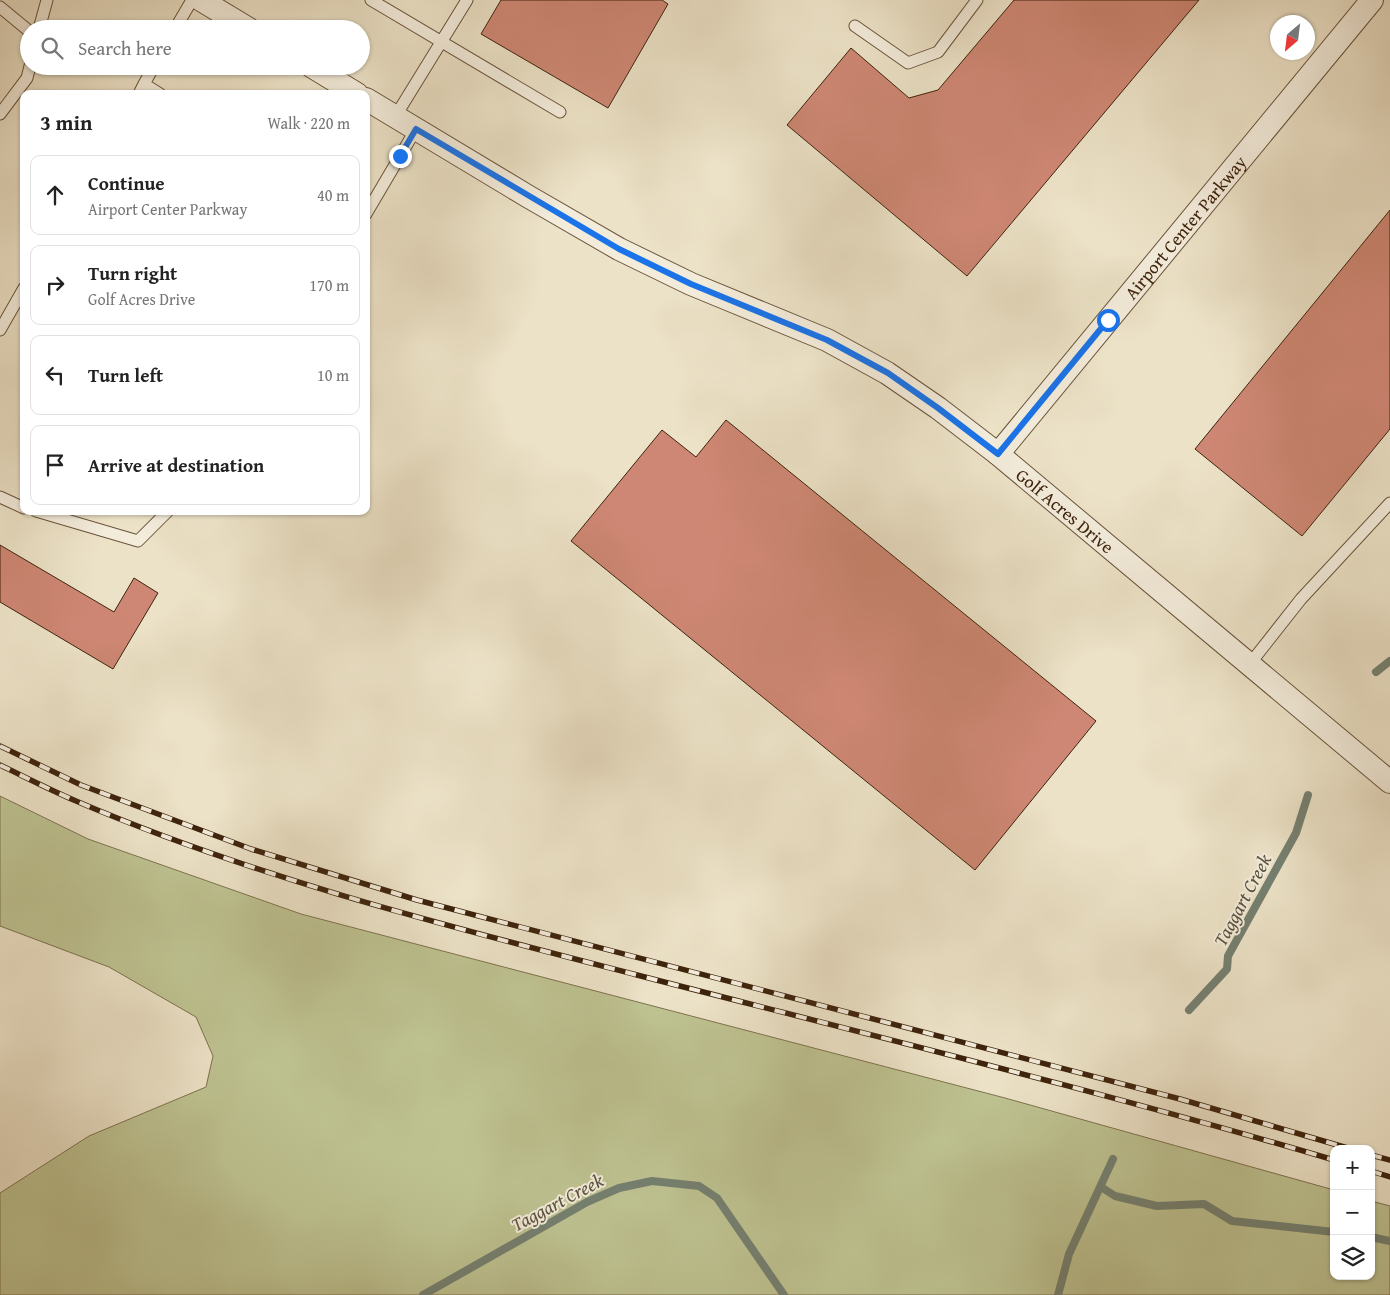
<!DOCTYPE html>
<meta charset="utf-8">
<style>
body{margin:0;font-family:"Gentium Book Plus",serif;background:#f6f6f6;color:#222}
.controls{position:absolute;right:15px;bottom:15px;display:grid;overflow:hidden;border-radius:10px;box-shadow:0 1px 4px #0004}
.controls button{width:45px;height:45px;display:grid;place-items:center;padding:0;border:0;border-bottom:1px solid #e0e0e0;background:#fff;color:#222;font:25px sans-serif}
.compass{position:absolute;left:1270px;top:15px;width:45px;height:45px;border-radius:50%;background:#fff;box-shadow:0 1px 4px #0004;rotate:208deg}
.stop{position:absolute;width:15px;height:15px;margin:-11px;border:4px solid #1a73e8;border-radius:50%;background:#fff}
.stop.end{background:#1a73e8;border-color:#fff;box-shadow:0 1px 5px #0008}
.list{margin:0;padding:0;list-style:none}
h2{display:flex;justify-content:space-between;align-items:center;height:65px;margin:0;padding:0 20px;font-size:21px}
h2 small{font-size:16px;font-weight:400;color:#767676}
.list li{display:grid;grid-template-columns:32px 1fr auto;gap:15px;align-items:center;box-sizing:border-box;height:80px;margin:0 10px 10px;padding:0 10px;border:1px solid #e0e0e0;border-radius:10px}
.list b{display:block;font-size:19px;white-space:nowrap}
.list p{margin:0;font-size:16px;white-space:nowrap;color:#767676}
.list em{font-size:16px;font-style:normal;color:#767676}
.icon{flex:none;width:28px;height:28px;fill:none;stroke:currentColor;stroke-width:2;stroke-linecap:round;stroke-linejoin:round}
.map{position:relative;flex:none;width:1390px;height:1295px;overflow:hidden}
.search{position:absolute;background:#fff;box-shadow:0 1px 4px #0004;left:20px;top:20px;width:350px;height:55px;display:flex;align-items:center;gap:12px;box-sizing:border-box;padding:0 18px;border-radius:28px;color:#767676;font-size:19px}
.panel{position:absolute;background:#fff;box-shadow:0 1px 4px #0004;left:20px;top:90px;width:350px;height:425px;border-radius:10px}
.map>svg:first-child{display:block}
</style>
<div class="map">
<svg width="1390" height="1295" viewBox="0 0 1390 1295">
<rect width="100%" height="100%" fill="#ece2c7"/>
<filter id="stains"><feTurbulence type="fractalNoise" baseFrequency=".004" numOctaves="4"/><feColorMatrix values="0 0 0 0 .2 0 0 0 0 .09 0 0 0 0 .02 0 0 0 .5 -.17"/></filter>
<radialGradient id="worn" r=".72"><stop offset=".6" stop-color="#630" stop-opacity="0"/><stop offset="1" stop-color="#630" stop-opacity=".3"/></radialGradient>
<path fill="#bec291" stroke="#7e724e" d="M0,796L88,839L301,914L1005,1098L1334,1190V1276H1371V1201L1390,1206V1295H0V1193L89,1136L206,1087L213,1056L196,1017L109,967L0,926Z"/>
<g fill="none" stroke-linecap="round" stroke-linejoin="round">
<path stroke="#758070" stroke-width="8" d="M1376,672L1390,661
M1189,1010L1227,969L1228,956L1296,833L1308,795
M1101,1187L1115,1196L1157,1206L1204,1204L1232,1221L1334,1232
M1371,1237L1390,1241
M423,1295L587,1202L619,1188L652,1181L699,1186L717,1198L784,1295
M1058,1295L1069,1254L1113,1159"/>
</g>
<path fill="#ce8774" stroke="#3e230c" d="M501,0H662L668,4L608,108L481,34Z
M1014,0H1199L967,276L787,125L851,48L909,98L938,90Z
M1390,210V429L1302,536L1195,449Z
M726,420L1096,721L975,870L571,541L662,430L696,457Z
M0,545L114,612L134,578L158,593L113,669L0,602Z"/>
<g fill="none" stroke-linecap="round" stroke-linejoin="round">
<g stroke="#6a533b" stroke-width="13">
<path id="lane" d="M371,0L560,112
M0,7L29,31
M855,26L908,63L938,52L977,0
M39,29L47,0
M175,29L192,0
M144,84L154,66
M139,94L144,84L160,94
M0,114L27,78L30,66
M395,117L467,0
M366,214L416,129
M0,330L24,288
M0,497L24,508
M36,511L138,541L168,511
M1249,665L1301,599L1390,503"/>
</g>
<g stroke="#6a533b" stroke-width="24">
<g id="street">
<path d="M201,0L249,29"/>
<path d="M311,66L357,94"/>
<path id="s1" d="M366,99L529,197L619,249L691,284L827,340L887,373L938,408L998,454L1390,782"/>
<path id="s2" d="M998,454L1372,0"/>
</g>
</g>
<use href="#lane" stroke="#f3ecdb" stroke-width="11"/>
<use href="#street" stroke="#f3ecdb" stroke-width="22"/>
<g stroke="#3e230c" stroke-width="5.5">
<path id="rail" d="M0,746L81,785L251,849L417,900L1180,1099L1351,1149
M0,765C25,777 50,790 76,801C256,878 447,926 637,975C870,1035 1103,1092 1334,1160
M1371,1155L1390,1160
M1371,1171L1390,1177"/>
</g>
<use href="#rail" stroke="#f3ecdb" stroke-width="4" stroke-dasharray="11" stroke-linecap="butt"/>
</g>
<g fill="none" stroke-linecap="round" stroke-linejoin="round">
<path stroke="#1a73e8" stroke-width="6" d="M400,156L416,129L619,249L691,284L827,340L888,373L938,408L998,454L1108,320"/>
</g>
<g text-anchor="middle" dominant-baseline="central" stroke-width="4" stroke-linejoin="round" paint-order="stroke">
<g font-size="18" fill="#3e230c" stroke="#f3ecdb">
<text stroke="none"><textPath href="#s2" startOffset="294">Airport Center Parkway</textPath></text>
<text stroke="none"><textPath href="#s1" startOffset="815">Golf Acres Drive</textPath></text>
</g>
<g font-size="19" font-style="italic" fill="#59523e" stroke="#f3ecdb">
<text transform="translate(1242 900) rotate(-62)">Taggart Creek</text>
<text transform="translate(557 1202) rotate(-28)">Taggart Creek</text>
</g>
</g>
<rect width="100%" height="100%" filter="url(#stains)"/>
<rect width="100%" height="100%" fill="url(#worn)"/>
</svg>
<div class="controls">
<button>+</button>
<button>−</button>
<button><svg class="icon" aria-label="layers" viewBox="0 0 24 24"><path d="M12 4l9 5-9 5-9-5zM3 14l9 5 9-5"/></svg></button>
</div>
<svg class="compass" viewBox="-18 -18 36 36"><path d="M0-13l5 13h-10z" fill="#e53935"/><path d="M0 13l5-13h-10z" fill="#767676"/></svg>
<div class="stop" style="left:1108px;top:320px"></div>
<div class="stop end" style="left:400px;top:156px"></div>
<div class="search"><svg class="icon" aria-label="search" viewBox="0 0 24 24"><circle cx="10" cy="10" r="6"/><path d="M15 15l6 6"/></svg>Search here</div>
<section class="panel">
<h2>3 min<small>Walk · 220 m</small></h2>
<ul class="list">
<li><svg class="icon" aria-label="ahead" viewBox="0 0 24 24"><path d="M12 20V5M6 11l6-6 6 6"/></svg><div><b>Continue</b><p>Airport Center Parkway</p></div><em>40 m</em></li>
<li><svg class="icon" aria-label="right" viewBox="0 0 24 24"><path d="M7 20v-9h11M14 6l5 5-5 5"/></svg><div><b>Turn right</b><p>Golf Acres Drive</p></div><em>170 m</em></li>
<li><svg class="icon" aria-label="left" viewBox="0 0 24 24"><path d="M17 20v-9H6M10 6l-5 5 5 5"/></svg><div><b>Turn left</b></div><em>10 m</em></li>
<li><svg class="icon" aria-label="arrive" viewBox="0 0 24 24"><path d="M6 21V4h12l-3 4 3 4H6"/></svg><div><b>Arrive at destination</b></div></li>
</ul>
</section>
</div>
